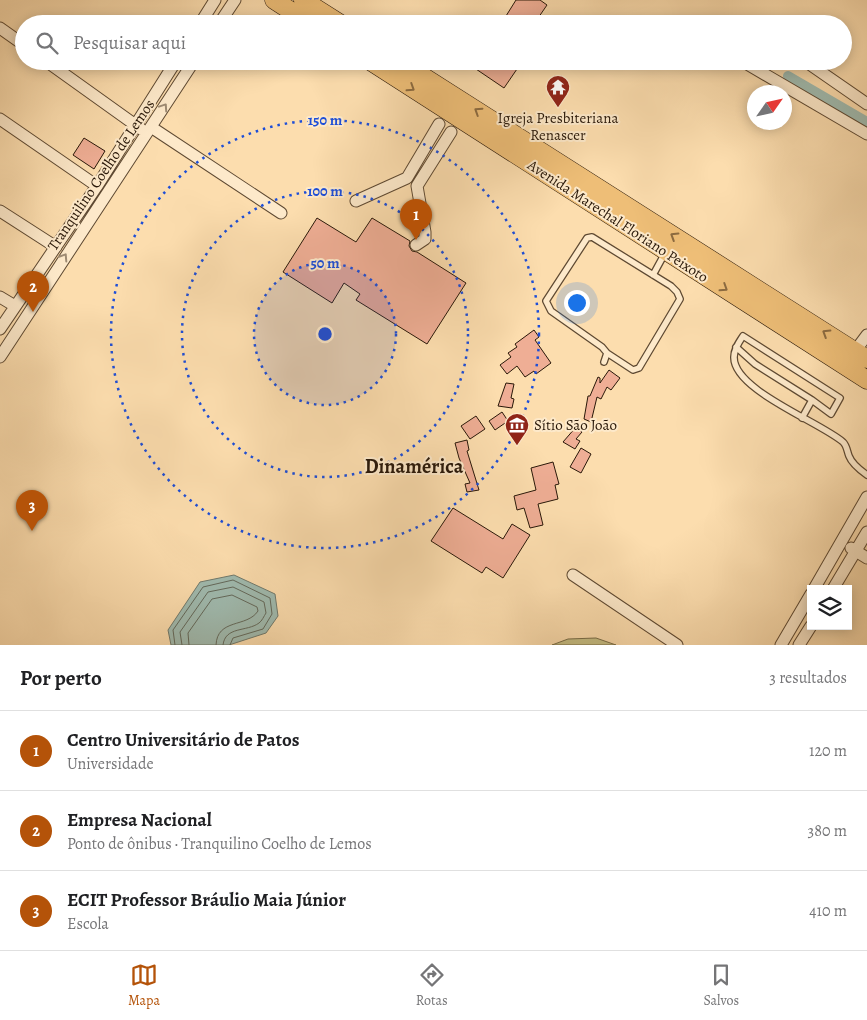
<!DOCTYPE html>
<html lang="pt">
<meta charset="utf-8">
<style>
body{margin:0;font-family:Alegreya,serif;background:#f6f6f6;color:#202124}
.controls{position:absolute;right:15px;bottom:15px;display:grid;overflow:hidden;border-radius:0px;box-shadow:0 2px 12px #0003}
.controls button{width:45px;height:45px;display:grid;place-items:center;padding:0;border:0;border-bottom:1px solid #e0e0e0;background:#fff;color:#202124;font:25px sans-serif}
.compass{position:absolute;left:747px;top:85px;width:45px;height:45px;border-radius:50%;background:#fff;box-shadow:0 2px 12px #0003;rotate:56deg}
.you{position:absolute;left:576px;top:302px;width:18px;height:18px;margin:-12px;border:4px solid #fff;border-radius:50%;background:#1a73e8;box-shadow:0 0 0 8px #1a73e833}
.badge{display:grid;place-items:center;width:32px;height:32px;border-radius:50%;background:#b45309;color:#fff;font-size:16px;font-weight:700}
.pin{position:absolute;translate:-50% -41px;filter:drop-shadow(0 1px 2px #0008)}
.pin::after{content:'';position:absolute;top:26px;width:18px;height:15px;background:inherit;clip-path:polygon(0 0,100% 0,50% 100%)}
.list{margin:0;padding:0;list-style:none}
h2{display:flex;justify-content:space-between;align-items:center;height:65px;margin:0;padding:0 20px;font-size:21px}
h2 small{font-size:16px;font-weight:400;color:#757577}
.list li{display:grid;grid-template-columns:32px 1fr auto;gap:15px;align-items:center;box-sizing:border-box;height:80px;padding:0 20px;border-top:1px solid #e0e0e0}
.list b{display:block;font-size:19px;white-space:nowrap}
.list p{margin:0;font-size:16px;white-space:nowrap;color:#757577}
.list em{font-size:16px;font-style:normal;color:#757577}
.icon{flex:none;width:28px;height:28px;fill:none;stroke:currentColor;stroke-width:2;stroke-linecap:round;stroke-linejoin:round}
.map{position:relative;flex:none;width:867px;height:645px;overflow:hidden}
.search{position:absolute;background:#fff;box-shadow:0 2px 12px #0003;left:15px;right:15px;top:15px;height:55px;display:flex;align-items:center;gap:12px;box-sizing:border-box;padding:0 18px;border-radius:28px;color:#757577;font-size:19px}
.sheet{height:305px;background:#fff}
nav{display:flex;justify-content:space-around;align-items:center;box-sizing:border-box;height:70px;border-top:1px solid #e0e0e0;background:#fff;font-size:14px;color:#757577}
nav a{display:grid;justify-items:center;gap:2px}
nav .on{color:#b45309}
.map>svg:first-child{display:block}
</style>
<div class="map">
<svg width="867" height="645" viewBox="0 0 867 645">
<rect width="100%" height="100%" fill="#fcddae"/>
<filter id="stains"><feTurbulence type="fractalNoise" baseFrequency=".004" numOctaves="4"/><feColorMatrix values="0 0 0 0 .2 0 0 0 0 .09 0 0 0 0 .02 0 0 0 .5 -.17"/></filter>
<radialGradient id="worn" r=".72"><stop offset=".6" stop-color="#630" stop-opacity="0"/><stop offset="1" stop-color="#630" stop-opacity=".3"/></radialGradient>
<path fill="#c6bf85" stroke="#786c47" d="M596,638L616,645H552L568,639Z"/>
<path fill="#a0bbb0" stroke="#707a6d" d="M234,575L275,594L278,616L266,633L229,645H171L168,630L200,582Z"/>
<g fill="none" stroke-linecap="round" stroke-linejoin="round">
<path stroke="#646a5c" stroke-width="1" d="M175,645L173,630L203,587L233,580L270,598L272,614L263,629L233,638L230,645
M182,645L180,632L208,592L233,587L264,602L266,613C264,616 262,621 259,623C247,632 225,626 223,645
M189,645L188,633L212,599L232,595L257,607L258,611C247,628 217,618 216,645"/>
<path stroke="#a0bbb0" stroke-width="10" d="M788,76L867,122"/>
</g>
<path fill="#efae95" stroke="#291809" d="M516,0H540L547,5L534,24H501Z
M477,61H506L517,69L504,88L473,67Z
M84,138L105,151L94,169L73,155Z
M317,218L356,242L372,218L410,241L409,246L412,251L417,252L466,283L427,344L356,300L360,294L344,283L332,303L283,272Z
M534,330L539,337L535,340L551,363L536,374L534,371L525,377L517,366L507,374L500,365L511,357L508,353L517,347L515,344Z
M609,370L620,378L611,390L607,387L601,399L597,397L591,422L584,419L588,396H590L598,377L600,378V383Z
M506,383L514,384L511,398L514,399L512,408L498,406Z
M502,412L508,421L495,430L489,421Z
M476,416L485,429L470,439L461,426Z
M576,427L582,432L576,439L580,441L575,449L563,442Z
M467,440L469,450L467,451L479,490L467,492L465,484L470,483L459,458L455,443Z
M581,448L591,454L581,473L570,467Z
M553,462L559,484L555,485L558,499L538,504L543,525L530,528L524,508L517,510L514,496L536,490L531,468Z
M453,508L503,539L512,524L530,535L503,578L486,567L482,573L431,541Z"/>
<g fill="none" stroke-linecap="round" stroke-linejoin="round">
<g stroke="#5e4932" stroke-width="8">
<path id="lane" d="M653,275L665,253
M736,347L755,364L812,400
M604,362L607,353L602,347L551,311L546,301L587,238L592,237L671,286L677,292L680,299L639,368L633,370L607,353
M802,418L812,400L831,414L840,398L743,336C739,342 734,349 734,357C733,390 820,422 843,442C847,446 847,451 849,456C852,464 860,470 867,475"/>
</g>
<g stroke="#5e4932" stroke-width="13">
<path id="street" d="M200,24L215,0
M219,24L235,0
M0,28L24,45
M46,61L141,129
M742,61L867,134
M805,61L867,104
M0,119L97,186
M151,127L281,213
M356,201L407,178L439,124
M0,211L56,247
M416,245L425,239V232L417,186L451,132
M0,297L15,306
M0,329L97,186L176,61
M855,351L867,335
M0,357L194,61
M851,548L867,558
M573,575L677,645
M814,589L867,497
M833,589L867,532
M781,645L811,594
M799,645L811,626"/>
</g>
<g stroke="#291809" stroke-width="19">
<path id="primary" d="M274,0L311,24
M303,0L341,24
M370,61L867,380
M399,61L867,359"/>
</g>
<use href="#lane" stroke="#fde9ca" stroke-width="5.5"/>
<use href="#street" stroke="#fde9ca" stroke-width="11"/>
<use href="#primary" stroke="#eebe77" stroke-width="18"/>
</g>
<defs><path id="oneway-chevron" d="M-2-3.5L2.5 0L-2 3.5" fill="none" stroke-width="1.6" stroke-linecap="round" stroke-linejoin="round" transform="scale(1.25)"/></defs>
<g stroke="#8c6b40">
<use href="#oneway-chevron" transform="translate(411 88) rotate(33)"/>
<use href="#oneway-chevron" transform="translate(478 111) rotate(-147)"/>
<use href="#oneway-chevron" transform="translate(674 236) rotate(-148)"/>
<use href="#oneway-chevron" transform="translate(724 288) rotate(33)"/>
<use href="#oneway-chevron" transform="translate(826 333) rotate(-148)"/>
</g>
<g stroke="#9e8b73">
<use href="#oneway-chevron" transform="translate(164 107) rotate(-56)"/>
<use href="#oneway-chevron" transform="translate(64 257) rotate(-57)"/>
</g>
<circle cx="325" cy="334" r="71" fill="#1d4ed8" fill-opacity=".12"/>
<g fill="none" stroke="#1d4ed8" stroke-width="2.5" stroke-dasharray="2.5 5">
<circle cx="325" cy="334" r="71"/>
<circle cx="325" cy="334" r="143"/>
<circle cx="325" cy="334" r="214"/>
</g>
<defs>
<g id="temple-pin" transform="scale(1.25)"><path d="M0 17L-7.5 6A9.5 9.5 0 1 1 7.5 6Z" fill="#8f2418" stroke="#fde9ca"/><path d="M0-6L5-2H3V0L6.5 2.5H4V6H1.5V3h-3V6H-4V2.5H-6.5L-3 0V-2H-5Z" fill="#fff"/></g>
<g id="museum-pin" transform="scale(1.25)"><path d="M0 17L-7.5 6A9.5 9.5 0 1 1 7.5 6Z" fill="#8f2418" stroke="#fde9ca"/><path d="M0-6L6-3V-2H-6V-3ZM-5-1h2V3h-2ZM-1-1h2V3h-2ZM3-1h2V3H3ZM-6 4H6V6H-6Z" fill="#fff"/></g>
</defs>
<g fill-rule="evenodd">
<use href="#temple-pin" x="558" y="87"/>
<use href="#museum-pin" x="517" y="425"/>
</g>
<g text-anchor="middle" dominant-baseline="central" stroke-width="4" stroke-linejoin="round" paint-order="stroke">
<g font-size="15" fill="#291809" stroke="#fde9ca">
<text x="558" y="118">Igreja Presbiteriana<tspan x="558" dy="17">Renascer</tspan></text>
<text x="534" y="425" text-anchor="start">Sítio São João</text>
</g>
<g font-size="15" fill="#291809" stroke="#fde9ca">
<text transform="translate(101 175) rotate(-56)">Tranquilino Coelho de Lemos</text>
<text transform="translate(618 221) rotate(33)">Avenida Marechal Floriano Peixoto</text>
</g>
<g font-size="20" font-weight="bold" fill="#291809" stroke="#fde9ca">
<text x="414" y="466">Dinamérica</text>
</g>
</g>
<circle cx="325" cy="334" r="8" fill="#1d4ed8" stroke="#fde9ca" stroke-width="2.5"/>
<g font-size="15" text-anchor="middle" font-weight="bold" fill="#1d4ed8" stroke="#fde9ca" stroke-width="4" stroke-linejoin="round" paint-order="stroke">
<text x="325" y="125">150 m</text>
<text x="325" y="196">100 m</text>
<text x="325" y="268">50 m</text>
</g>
<rect width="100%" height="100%" filter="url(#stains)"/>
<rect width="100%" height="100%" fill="url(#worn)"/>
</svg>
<div class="controls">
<button><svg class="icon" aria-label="layers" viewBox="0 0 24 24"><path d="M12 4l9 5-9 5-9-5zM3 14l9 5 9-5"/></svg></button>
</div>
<svg class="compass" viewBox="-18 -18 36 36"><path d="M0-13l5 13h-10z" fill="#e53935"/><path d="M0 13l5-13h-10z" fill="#757577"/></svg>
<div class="you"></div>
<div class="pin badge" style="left:416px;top:240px">1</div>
<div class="pin badge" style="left:33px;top:312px">2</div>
<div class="pin badge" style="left:32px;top:531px">3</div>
<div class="search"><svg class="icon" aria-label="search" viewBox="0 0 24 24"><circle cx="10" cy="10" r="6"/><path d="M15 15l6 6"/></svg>Pesquisar aqui</div>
</div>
<section class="sheet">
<h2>Por perto<small>3 resultados</small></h2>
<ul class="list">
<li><span class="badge">1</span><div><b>Centro Universitário de Patos</b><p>Universidade</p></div><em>120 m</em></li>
<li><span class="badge">2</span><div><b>Empresa Nacional</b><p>Ponto de ônibus · Tranquilino Coelho de Lemos</p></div><em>380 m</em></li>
<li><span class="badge">3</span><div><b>ECIT Professor Bráulio Maia Júnior</b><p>Escola</p></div><em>410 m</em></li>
</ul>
</section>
<nav>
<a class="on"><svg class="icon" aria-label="map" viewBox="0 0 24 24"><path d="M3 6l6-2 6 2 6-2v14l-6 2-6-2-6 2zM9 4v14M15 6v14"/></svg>Mapa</a>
<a><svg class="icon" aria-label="directions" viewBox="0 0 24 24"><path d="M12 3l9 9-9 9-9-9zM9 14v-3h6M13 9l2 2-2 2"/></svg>Rotas</a>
<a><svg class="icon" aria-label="saved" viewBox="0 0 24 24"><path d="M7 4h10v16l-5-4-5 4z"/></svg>Salvos</a>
</nav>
